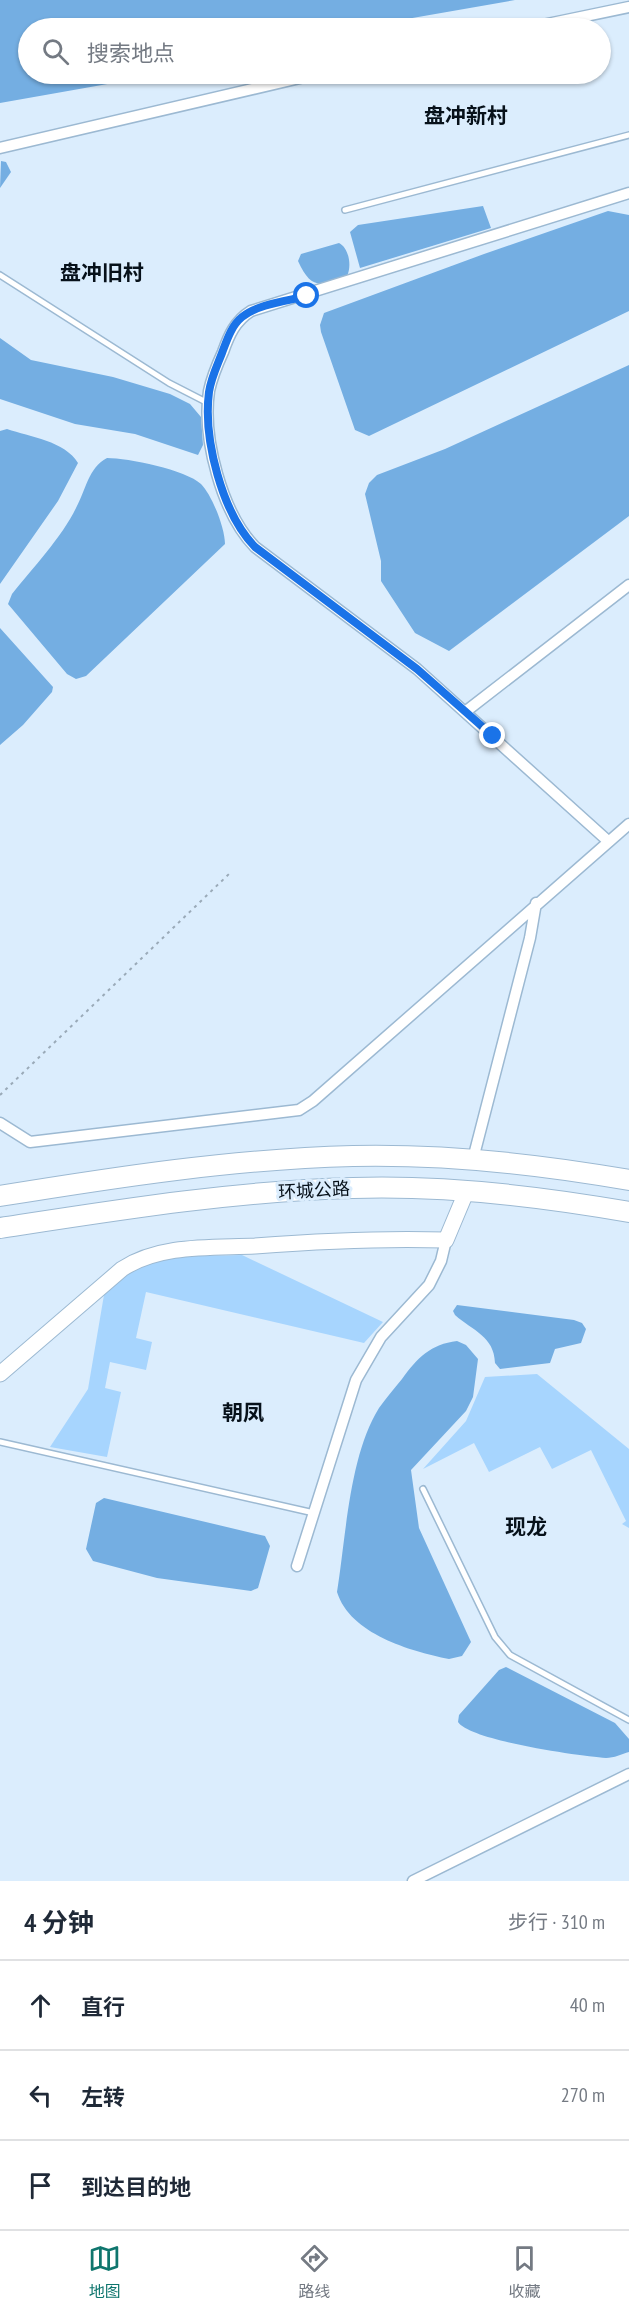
<!DOCTYPE html>
<html lang="zh">
<meta charset="utf-8">
<style>
body{margin:0;font-family:"PT Sans Narrow","Noto Sans SC",sans-serif;background:#f2f2f3;color:#1f2937}
.stop{position:absolute;width:18px;height:18px;margin:-14px;border:4px solid #1a73e8;border-radius:50%;background:#fff}
.stop.end{background:#1a73e8;border-color:#fff;box-shadow:0 2px 6px #0008}
.list{margin:0;padding:0;list-style:none}
h2{display:flex;justify-content:space-between;align-items:center;height:78px;margin:0;padding:0 24px;font-size:26px}
h2 small{font-size:20px;font-weight:400;color:#747a83}
.list li{display:grid;grid-template-columns:39px 1fr auto;gap:18px;align-items:center;box-sizing:border-box;height:90px;padding:0 24px;border-top:2px solid #e0e1e3}
.list b{display:block;font-size:22px;white-space:nowrap}
.list em{font-size:20px;font-style:normal;color:#747a83}
.icon{flex:none;width:33px;height:33px;fill:none;stroke:currentColor;stroke-width:2;stroke-linecap:round;stroke-linejoin:round}
.map{position:relative;flex:none;width:629px;height:1881px;overflow:hidden}
.search{position:absolute;background:#fff;box-shadow:0 2px 4px #0004;left:18px;right:18px;top:18px;height:66px;display:flex;align-items:center;gap:15px;box-sizing:border-box;padding:0 21px;border-radius:33px;color:#747a83;font-size:22px}
.sheet{height:348px;background:#fff}
nav{display:flex;justify-content:space-around;align-items:center;box-sizing:border-box;height:84px;border-top:2px solid #e0e1e3;background:#fff;font-size:16px;color:#747a83}
nav a{display:grid;justify-items:center;gap:3px}
nav .on{color:#0f766e}
.map>svg:first-child{display:block}
</style>
<div class="map">
<svg width="629" height="1881" viewBox="0 0 629 1881">
<rect width="100%" height="100%" fill="#dbedfd"/>
<path fill="#a7d5fe" d="M242,1255L383,1322L364,1343L146,1292L136,1338L152,1342L146,1370L110,1362L105,1388L121,1392L107,1457L50,1447L88,1389L105,1289C150,1251 187,1257 242,1255Z
M537,1374L629,1449V1528L622,1524L626,1521L591,1450L552,1469L540,1447L489,1472L474,1443L423,1469L466,1421L485,1377Z"/>
<path fill="#74aee2" d="M0,0H515L355,28H28V74H164L0,103Z
M1,161L6,162L11,172L0,188Z
M483,206L491,228L360,268L350,232L358,225Z
M608,211L629,215V311L369,436L355,430L321,332L320,325L324,313L484,254Z
M339,243C349,248 352,266 347,276C319,287 311,289 298,261L301,254Z
M0,338L31,360L113,377L170,394L190,404L201,417L203,445L198,455L135,434L75,424L0,399Z
M629,365V516L449,651L415,633L381,581V561L365,494L369,483L377,475L445,449Z
M7,429C30,437 65,441 78,463L58,501L0,584V431Z
M107,458C128,458 186,470 201,484C212,495 225,528 225,544L86,676L76,679L67,674L8,604L12,594C32,569 62,537 76,508C86,490 88,468 107,458Z
M0,628L53,687L52,692L23,725L0,745Z
M457,1305L574,1320L582,1323L586,1329L581,1343L555,1349L550,1363L500,1369L495,1363C494,1336 473,1331 455,1315L453,1311Z
M457,1341L466,1345L478,1359L473,1397L466,1411L411,1470L419,1528L471,1642L462,1656L449,1659C410,1651 350,1634 337,1592C346,1537 349,1456 379,1408C386,1398 394,1389 402,1379C417,1358 431,1344 457,1341Z
M104,1498L265,1536L270,1546L258,1588L251,1591L157,1578L93,1561L86,1549L96,1503Z
M506,1667L615,1723L629,1739V1752C622,1754 614,1758 606,1758C580,1756 471,1741 458,1722L459,1715L499,1670Z"/>
<g fill="none" stroke-linecap="round" stroke-linejoin="round">
<g stroke="#9cb9d2" stroke-width="8">
<path id="lane" d="M345,210L629,135
M0,275L169,383L208,403
M0,1442L314,1513
M423,1489L495,1637L510,1655L629,1720"/>
</g>
<g stroke="#9cb9d2" stroke-width="13">
<path id="street" d="M528,28L629,7
M0,148L317,74
M465,712L629,585
M608,841L417,669L255,547C222,513 202,438 209,391C212,377 217,365 223,352C229,335 235,321 251,311L629,193
M0,1123L30,1142L299,1110L313,1101L629,824
M473,1159L530,938L536,903
M297,1566L356,1380L381,1337L429,1285L441,1261L446,1240
M413,1881L629,1774"/>
</g>
<g stroke="#9cb9d2" stroke-width="17">
<path id="secondary" d="M0,1374L122,1269C160,1244 211,1248 255,1246C319,1241 382,1238 446,1240L467,1190"/>
</g>
<g stroke="#9cb9d2" stroke-width="22">
<path id="highway" d="M0,1196C117,1177 234,1159 353,1156C446,1154 538,1164 629,1180
M0,1228C117,1210 234,1191 353,1188C446,1185 538,1196 629,1212"/>
</g>
<path stroke="#9aaab8" stroke-width="2" stroke-dasharray="3 4.5" stroke-linecap="butt" d="M0,1095L230,873"/>
<use href="#lane" stroke="#fff" stroke-width="5"/>
<use href="#street" stroke="#fff" stroke-width="10"/>
<use href="#secondary" stroke="#fff" stroke-width="15"/>
<use href="#highway" stroke="#fff" stroke-width="20"/>
</g>
<g fill="none" stroke-linecap="round" stroke-linejoin="round">
<path stroke="#1a73e8" stroke-width="8" d="M307,296C287,301 258,304 242,317C231,326 227,340 222,353C217,366 211,378 209,392C203,439 222,513 255,547L417,669L493,736"/>
</g>
<g text-anchor="middle" dominant-baseline="central" stroke-width="6" stroke-linejoin="round" paint-order="stroke">
<g font-size="18" fill="#07111a" stroke="#dbedfd">
<text transform="translate(314 1190) rotate(-3)">环城公路</text>
</g>
<g font-size="21" font-weight="bold" fill="#07111a" stroke="#dbedfd">
<text x="466" y="115">盘冲新村</text>
<text x="102" y="272">盘冲旧村</text>
<text x="243" y="1412">朝凤</text>
<text x="526" y="1526">现龙</text>
</g>
</g>
</svg>
<div class="stop" style="left:307px;top:296px"></div>
<div class="stop end" style="left:493px;top:736px"></div>
<div class="search"><svg class="icon" aria-label="search" viewBox="0 0 24 24"><circle cx="10" cy="10" r="6"/><path d="M15 15l6 6"/></svg>搜索地点</div>
</div>
<section class="sheet">
<h2>4 分钟<small>步行 · 310 m</small></h2>
<ul class="list">
<li><svg class="icon" aria-label="ahead" viewBox="0 0 24 24"><path d="M12 20V5M6 11l6-6 6 6"/></svg><div><b>直行</b></div><em>40 m</em></li>
<li><svg class="icon" aria-label="left" viewBox="0 0 24 24"><path d="M17 20v-9H6M10 6l-5 5 5 5"/></svg><div><b>左转</b></div><em>270 m</em></li>
<li><svg class="icon" aria-label="arrive" viewBox="0 0 24 24"><path d="M6 21V4h12l-3 4 3 4H6"/></svg><div><b>到达目的地</b></div></li>
</ul>
</section>
<nav>
<a class="on"><svg class="icon" aria-label="map" viewBox="0 0 24 24"><path d="M3 6l6-2 6 2 6-2v14l-6 2-6-2-6 2zM9 4v14M15 6v14"/></svg>地图</a>
<a><svg class="icon" aria-label="directions" viewBox="0 0 24 24"><path d="M12 3l9 9-9 9-9-9zM9 14v-3h6M13 9l2 2-2 2"/></svg>路线</a>
<a><svg class="icon" aria-label="saved" viewBox="0 0 24 24"><path d="M7 4h10v16l-5-4-5 4z"/></svg>收藏</a>
</nav>
